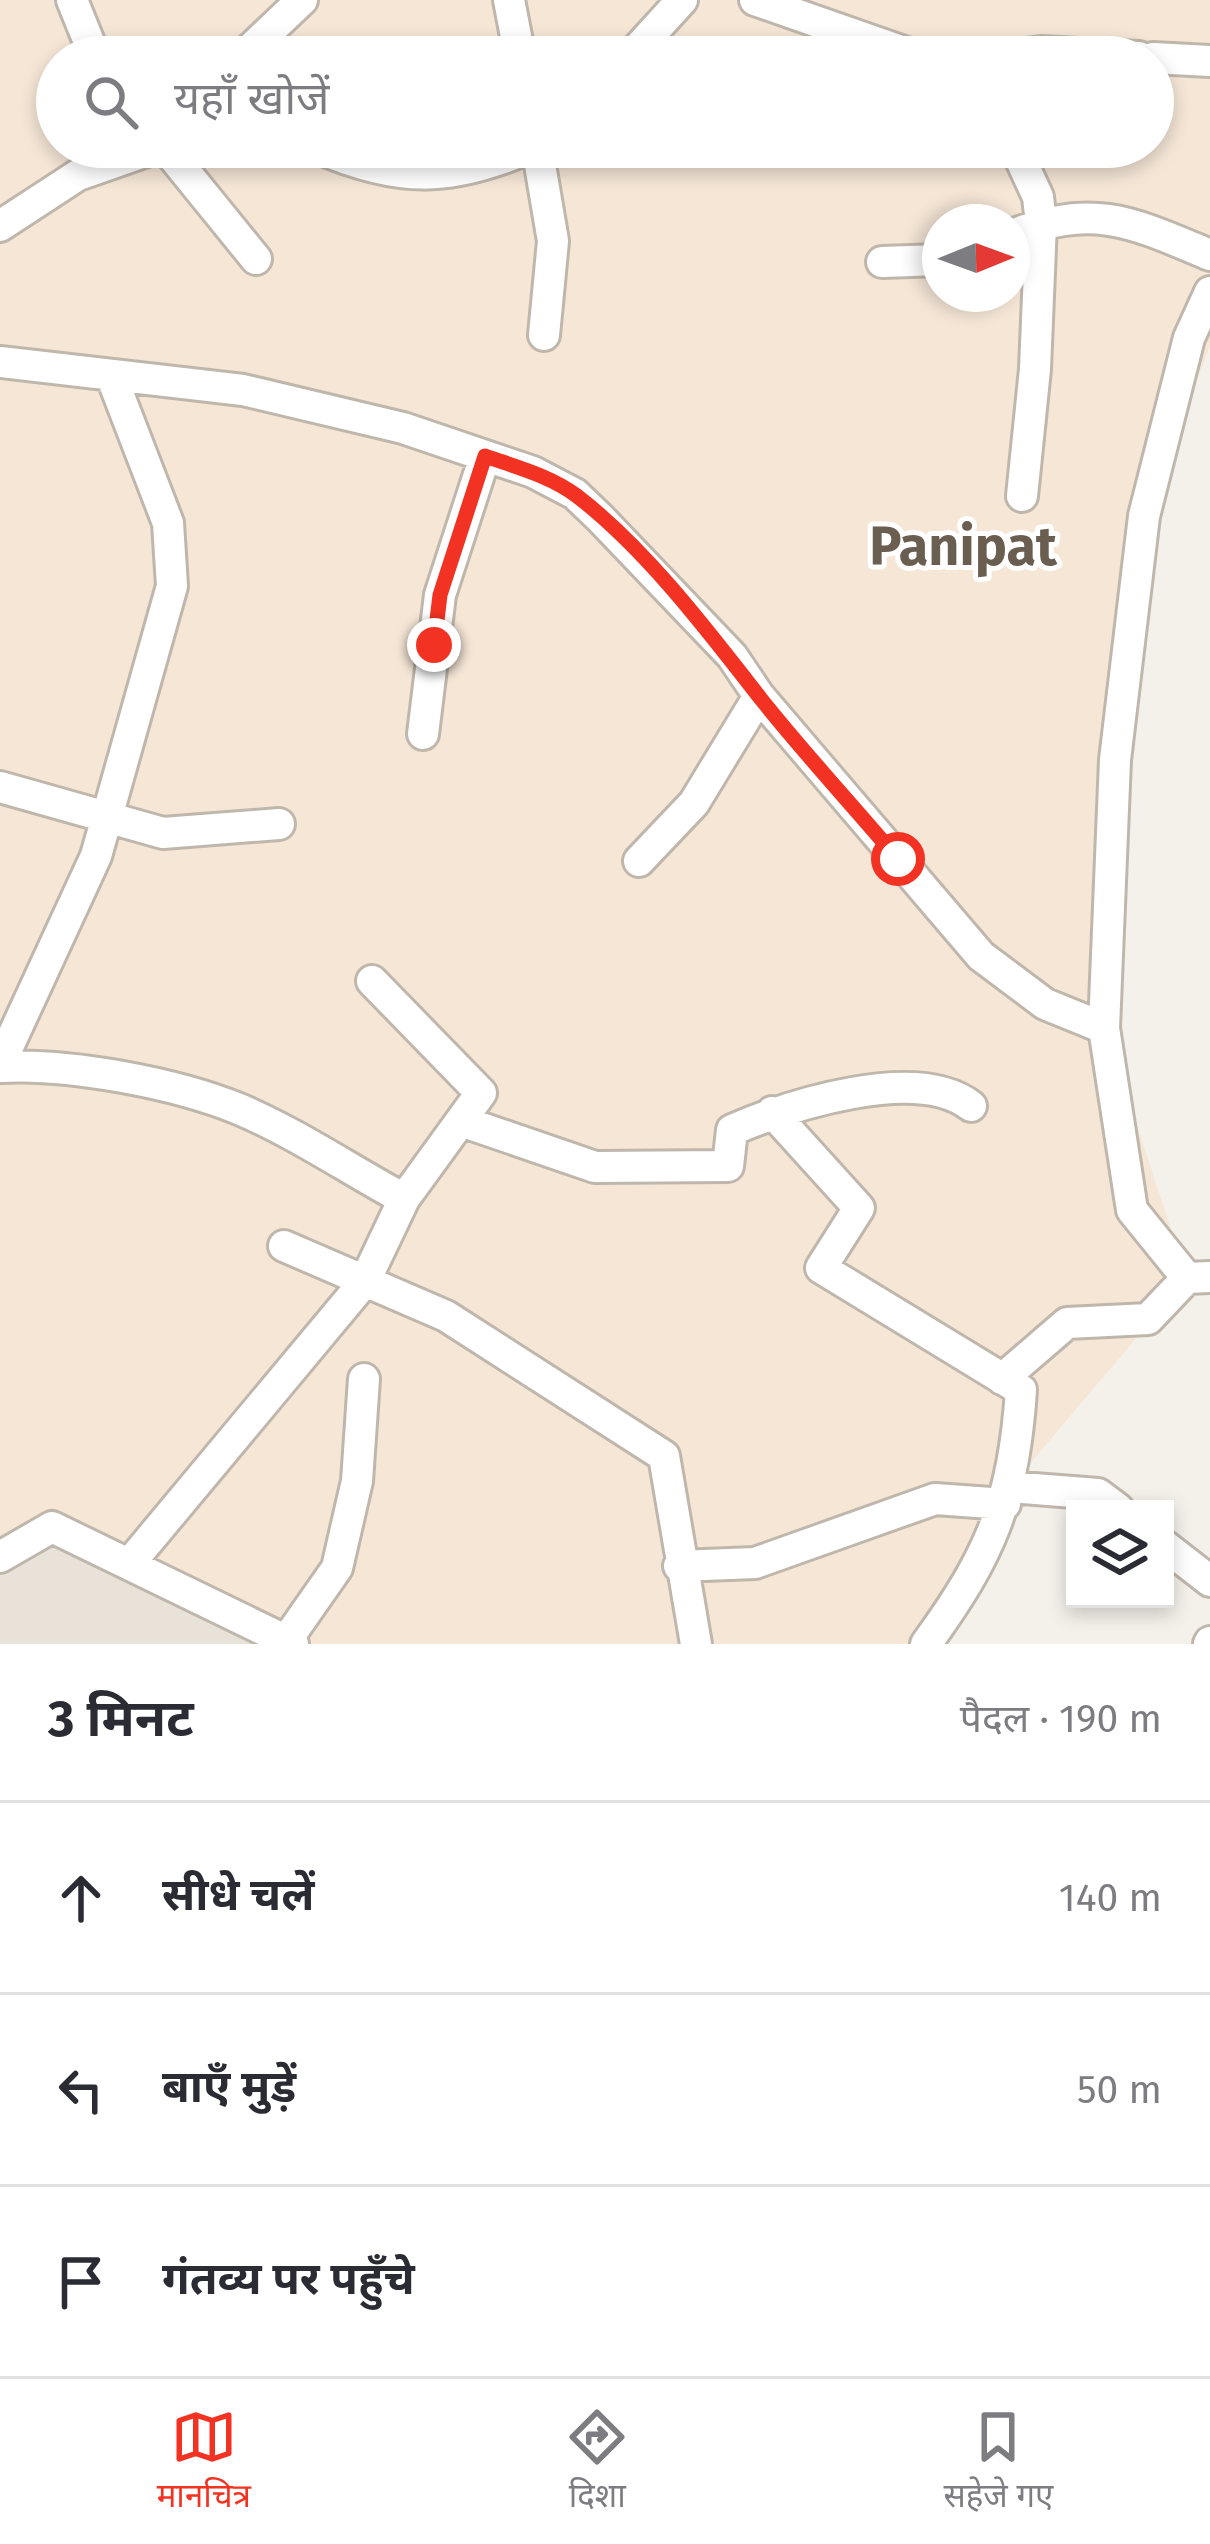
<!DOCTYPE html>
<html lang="hi">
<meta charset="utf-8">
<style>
body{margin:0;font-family:"Fira Sans","Noto Sans Devanagari",sans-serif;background:#f7f7f7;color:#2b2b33}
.controls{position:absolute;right:36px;bottom:36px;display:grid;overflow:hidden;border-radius:0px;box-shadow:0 6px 18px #0003}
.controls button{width:108px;height:108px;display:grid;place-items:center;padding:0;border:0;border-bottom:3px solid #e1e1e2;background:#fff;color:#2b2b33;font:60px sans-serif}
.compass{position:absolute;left:922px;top:204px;width:108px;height:108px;border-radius:50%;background:#fff;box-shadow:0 6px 18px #0003;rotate:89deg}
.stop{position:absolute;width:36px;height:36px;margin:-27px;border:9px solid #f23323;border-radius:50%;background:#fff}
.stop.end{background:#f23323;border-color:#fff;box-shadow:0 3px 12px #0008}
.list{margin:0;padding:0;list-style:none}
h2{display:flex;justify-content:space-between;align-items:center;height:156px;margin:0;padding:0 48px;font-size:51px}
h2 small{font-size:39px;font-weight:400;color:#7c7c81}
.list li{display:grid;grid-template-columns:78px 1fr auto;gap:36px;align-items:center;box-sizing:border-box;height:192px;padding:0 48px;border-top:3px solid #e1e1e2}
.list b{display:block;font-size:45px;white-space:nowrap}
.list em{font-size:39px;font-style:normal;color:#7c7c81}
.icon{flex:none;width:66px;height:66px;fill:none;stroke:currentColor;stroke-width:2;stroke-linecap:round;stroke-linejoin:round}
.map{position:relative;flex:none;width:1210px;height:1644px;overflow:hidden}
.search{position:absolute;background:#fff;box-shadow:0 6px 18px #0003;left:36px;right:36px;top:36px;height:132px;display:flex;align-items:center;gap:30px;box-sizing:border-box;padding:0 42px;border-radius:66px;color:#7c7c81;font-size:45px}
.sheet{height:732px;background:#fff}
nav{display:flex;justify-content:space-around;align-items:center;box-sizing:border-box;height:168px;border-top:3px solid #e1e1e2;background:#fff;font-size:33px;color:#7c7c81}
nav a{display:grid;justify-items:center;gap:6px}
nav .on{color:#f23323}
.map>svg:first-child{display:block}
</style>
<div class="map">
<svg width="1210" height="1644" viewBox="0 0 1210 1644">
<rect width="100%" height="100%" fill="#f4f0ea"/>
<path fill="#e8e2d8" d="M52,1527L293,1644H0V1557Z"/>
<path fill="#f5e6d6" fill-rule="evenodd" d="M0,0H1210V346L1144,516L1105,1028L1187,1278L1010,1487L913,1644H293L53,1528L0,1557ZM57,57H1153V147H57ZM940,222H1012V294H940Z"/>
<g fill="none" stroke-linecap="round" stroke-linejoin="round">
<g stroke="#c0b7ac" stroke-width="36">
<path id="minor" d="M72,0L95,57
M509,0L520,57
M755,0L918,57
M242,57L302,0
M630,57L682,0
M1005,57L1041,52L1139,57
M1153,58L1210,61
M165,147L256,259
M316,147C397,182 449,183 531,147
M537,147L553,241L544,335
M1015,147L1038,197L1041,223L1035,369L1022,496
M0,226L78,175L158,147
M1012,235C1093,202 1134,223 1210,255
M882,262L940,260
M1210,292L1189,338L1144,516L1115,760L1104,1028L1132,1210L1187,1278L1210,1277
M0,362L243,390L403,428L533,472L575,494L600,518L732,656L759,696L981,956L1045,1004L1104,1028
M423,734L440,595L485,456
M0,787L163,833L279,824
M639,861L694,803L759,696
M0,1064L96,856L172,586L168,523L111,375
M0,1067C69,1063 175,1083 239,1109C296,1133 350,1170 404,1199
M772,1112L859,1208L821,1268L1021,1390C1014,1500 991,1555 926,1644
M461,1121L595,1167L728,1166L732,1130C790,1105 917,1064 971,1106
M284,1246L446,1316L664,1456L696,1644
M1002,1379L1067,1323L1148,1319L1187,1278
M1010,1487L1098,1494L1118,1509
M1165,1546L1210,1581
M0,1557L52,1527L293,1644
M130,1563L365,1281L404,1199L481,1093L372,981
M679,1566L755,1563L935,1499L1005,1504
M288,1638L337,1568L357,1481L364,1379
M1209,1644L1210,1642"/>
</g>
<use href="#minor" stroke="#fff" stroke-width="30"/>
</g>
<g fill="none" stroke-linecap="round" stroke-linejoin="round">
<path stroke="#f23323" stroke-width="15" d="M434,645L440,595L485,456C516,467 551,476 577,496C646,549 708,631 761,699C805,754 853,806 898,859"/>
</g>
<g text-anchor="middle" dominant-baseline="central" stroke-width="10" stroke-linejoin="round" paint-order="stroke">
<g font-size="54" font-weight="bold" fill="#6a5e50" stroke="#fff">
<text x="963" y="547">Panipat</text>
</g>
</g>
</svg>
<div class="controls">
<button><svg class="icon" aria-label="layers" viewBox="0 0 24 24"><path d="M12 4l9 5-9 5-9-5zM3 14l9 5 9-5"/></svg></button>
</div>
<svg class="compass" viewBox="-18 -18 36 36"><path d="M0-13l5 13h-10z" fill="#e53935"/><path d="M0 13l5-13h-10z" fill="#7c7c81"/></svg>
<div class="stop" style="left:898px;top:859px"></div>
<div class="stop end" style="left:434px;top:645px"></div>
<div class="search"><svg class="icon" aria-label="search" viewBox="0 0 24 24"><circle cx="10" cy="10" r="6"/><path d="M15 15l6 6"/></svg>यहाँ खोजें</div>
</div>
<section class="sheet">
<h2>3 मिनट<small>पैदल · 190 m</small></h2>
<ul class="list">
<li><svg class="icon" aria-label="ahead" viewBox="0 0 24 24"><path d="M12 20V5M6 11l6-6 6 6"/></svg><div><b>सीधे चलें</b></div><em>140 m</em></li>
<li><svg class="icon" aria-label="left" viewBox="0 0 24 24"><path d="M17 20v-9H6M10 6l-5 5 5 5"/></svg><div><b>बाएँ मुड़ें</b></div><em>50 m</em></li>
<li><svg class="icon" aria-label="arrive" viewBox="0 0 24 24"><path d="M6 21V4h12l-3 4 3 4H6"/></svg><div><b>गंतव्य पर पहुँचे</b></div></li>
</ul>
</section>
<nav>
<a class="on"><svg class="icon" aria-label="map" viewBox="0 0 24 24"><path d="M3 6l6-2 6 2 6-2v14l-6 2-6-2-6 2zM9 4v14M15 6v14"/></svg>मानचित्र</a>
<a><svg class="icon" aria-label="directions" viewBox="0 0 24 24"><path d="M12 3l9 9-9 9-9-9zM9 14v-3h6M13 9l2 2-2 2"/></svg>दिशा</a>
<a><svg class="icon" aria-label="saved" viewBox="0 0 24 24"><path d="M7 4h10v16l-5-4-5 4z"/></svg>सहेजे गए</a>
</nav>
